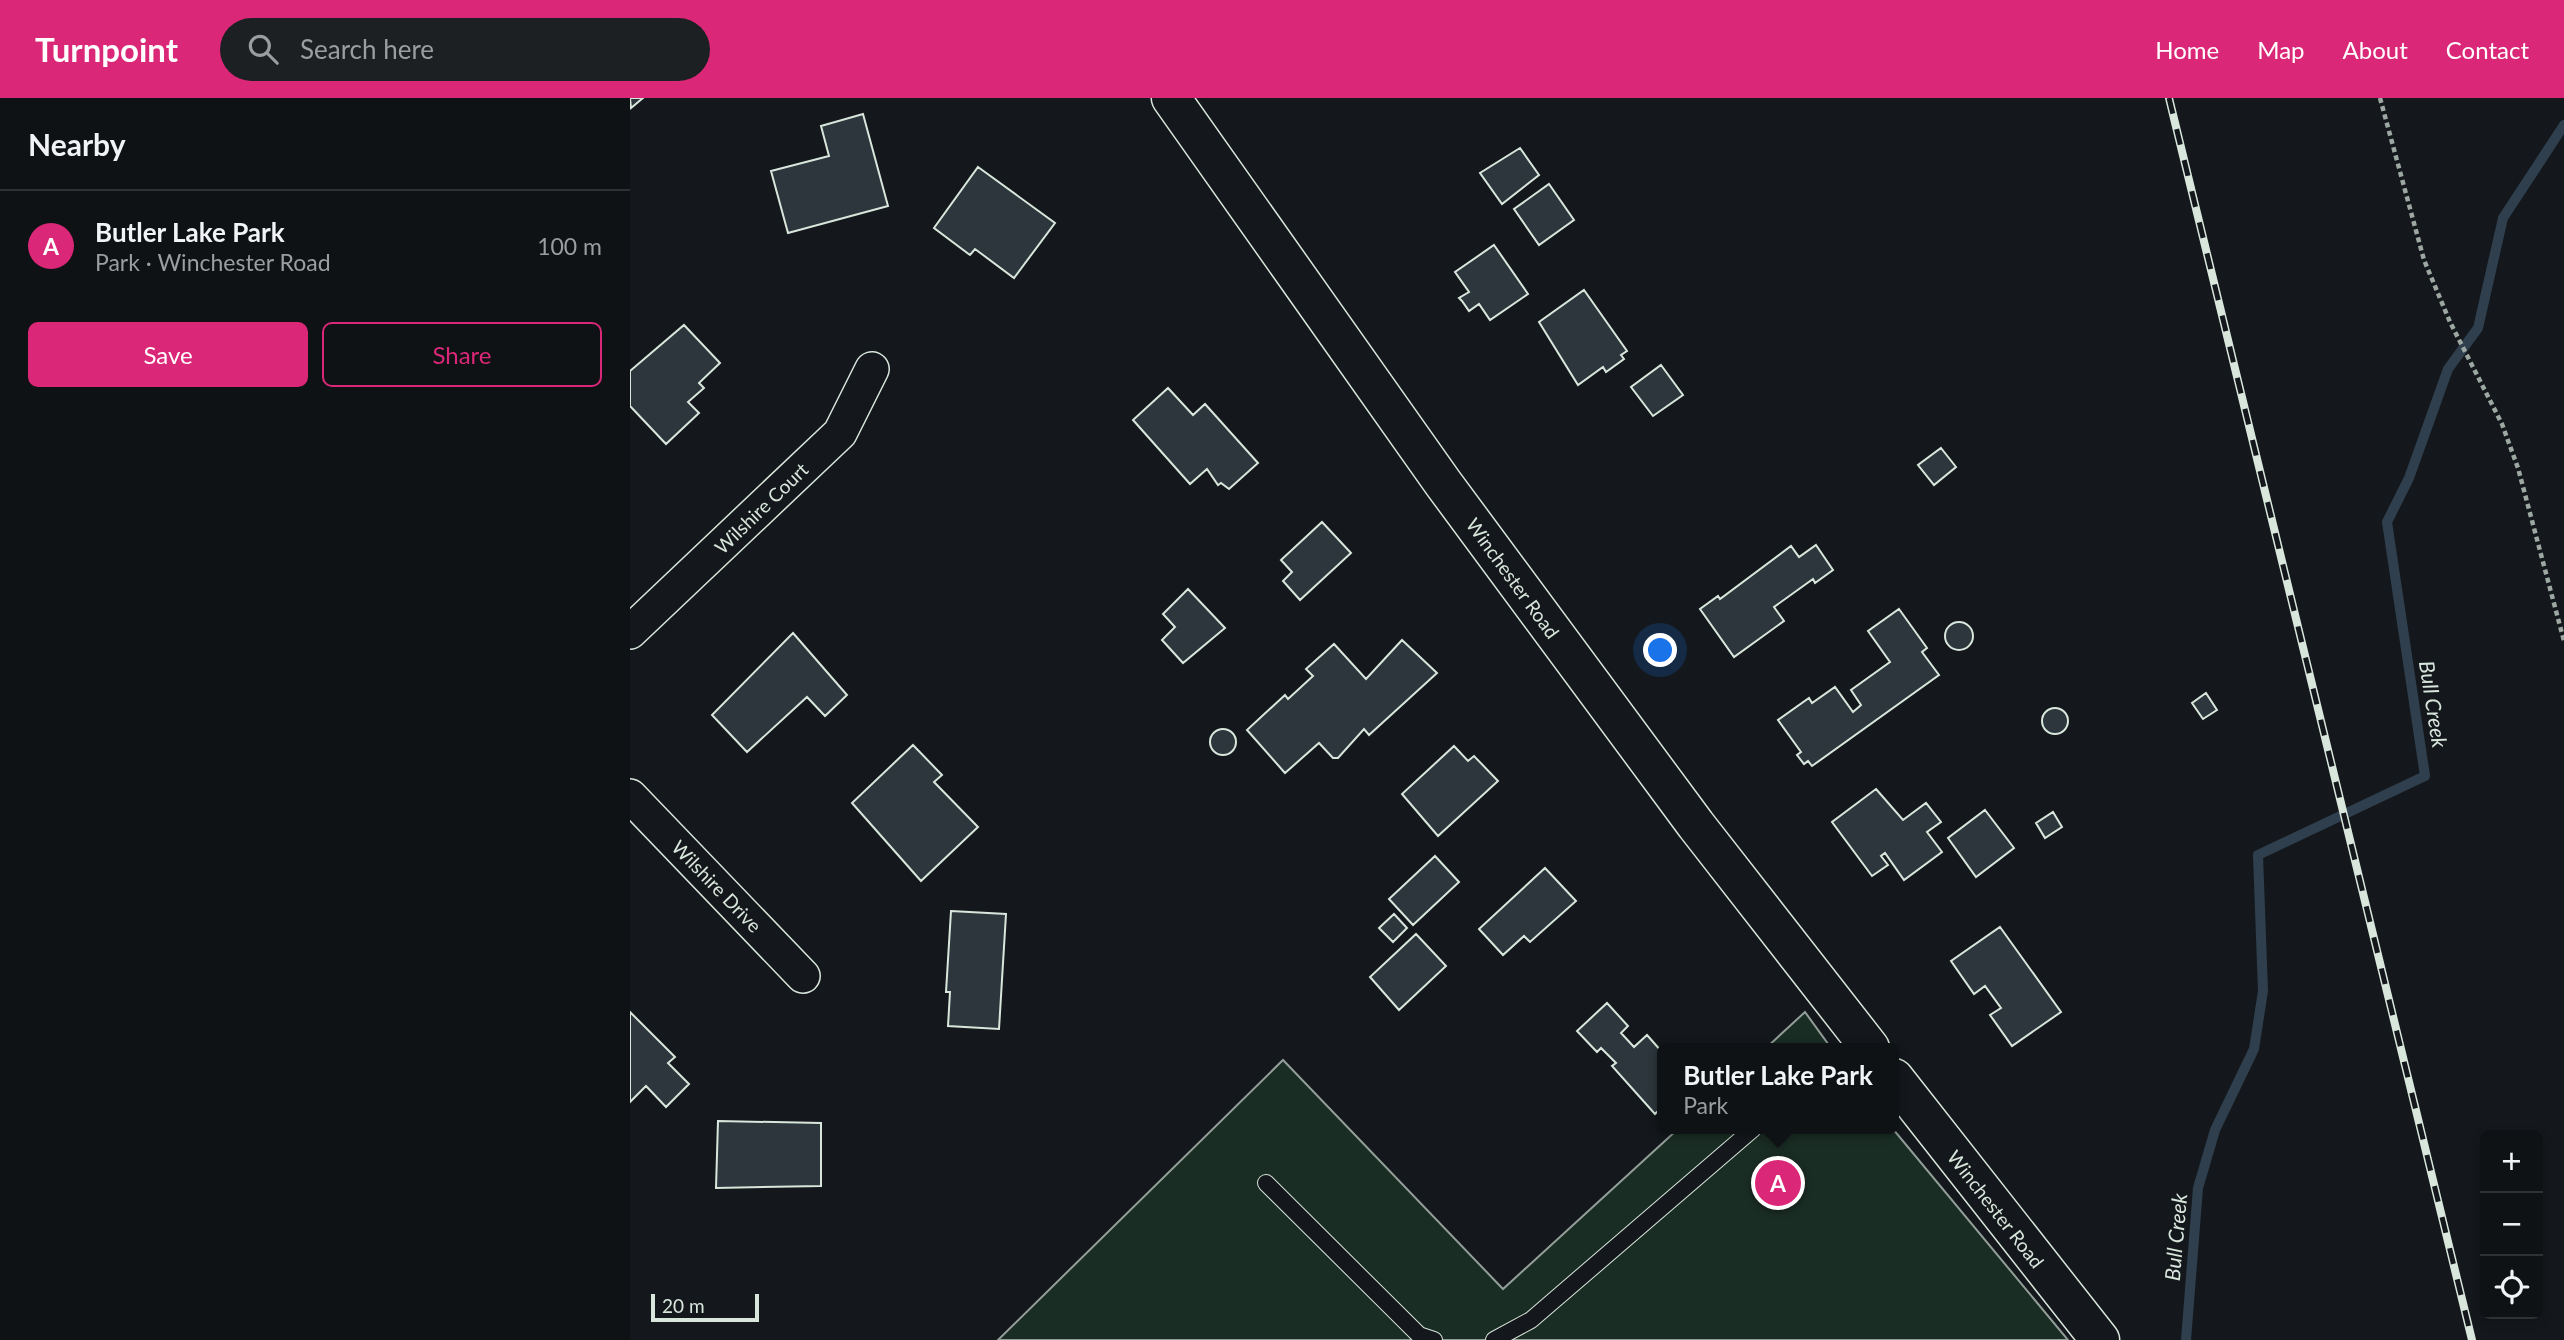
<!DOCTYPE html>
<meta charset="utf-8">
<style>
body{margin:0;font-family:Lato,sans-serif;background:#1d2022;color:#f1f3f6}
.controls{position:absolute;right:21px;bottom:21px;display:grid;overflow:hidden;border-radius:10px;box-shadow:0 4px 10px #0003}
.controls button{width:63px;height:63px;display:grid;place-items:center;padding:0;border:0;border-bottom:2px solid #2f3234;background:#0f1215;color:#f1f3f6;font:35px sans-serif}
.scale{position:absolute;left:21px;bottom:18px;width:108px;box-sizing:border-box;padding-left:7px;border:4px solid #d8e6dc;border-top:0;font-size:19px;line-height:24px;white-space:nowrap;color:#d8e6dc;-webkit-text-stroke:5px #14181c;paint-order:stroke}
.you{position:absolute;left:1031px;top:553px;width:24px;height:24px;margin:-18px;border:5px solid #fff;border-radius:50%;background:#1a73e8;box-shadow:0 0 0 10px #1a73e833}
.badge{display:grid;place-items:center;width:46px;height:46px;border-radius:50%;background:#db2777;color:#fff;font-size:23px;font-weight:700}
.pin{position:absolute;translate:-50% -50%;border:4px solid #fff;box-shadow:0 2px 7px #0006}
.popup{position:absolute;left:1027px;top:945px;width:242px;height:91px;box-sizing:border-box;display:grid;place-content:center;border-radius:10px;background:#0f1215;filter:drop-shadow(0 2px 5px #0005);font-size:23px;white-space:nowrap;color:#9b9ea0}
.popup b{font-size:26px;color:#f1f3f6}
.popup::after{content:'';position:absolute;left:50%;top:100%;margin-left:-14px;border:14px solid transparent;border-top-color:#0f1215}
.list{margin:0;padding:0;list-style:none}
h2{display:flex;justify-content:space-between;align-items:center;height:91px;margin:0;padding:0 28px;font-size:30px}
h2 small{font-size:23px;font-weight:400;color:#9b9ea0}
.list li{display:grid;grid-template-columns:46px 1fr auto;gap:21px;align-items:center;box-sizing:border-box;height:112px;padding:0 28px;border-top:2px solid #2f3234}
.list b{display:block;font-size:26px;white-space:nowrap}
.list p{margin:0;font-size:23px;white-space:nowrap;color:#9b9ea0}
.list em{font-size:23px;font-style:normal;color:#9b9ea0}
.actions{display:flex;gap:14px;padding:21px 28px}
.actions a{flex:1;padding:16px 0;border:2px solid #db2777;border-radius:10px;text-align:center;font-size:24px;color:#db2777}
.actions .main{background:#db2777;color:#fff}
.icon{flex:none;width:38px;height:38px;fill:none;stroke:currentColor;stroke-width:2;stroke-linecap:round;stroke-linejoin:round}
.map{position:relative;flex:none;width:1934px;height:1242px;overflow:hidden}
header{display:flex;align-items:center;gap:42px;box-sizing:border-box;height:98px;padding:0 35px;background:#db2777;color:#fff}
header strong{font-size:33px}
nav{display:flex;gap:38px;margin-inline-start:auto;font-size:24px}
.search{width:490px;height:63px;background:#1d2022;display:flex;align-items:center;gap:18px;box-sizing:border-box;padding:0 24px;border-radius:38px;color:#9b9ea0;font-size:26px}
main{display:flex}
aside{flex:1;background:#0f1215}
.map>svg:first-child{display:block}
</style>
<header>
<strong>Turnpoint</strong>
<div class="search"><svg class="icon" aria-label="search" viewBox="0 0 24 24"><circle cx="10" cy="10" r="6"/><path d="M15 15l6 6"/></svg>Search here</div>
<nav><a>Home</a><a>Map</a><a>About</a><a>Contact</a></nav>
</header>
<main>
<aside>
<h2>Nearby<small></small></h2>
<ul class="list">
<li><span class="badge">A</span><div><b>Butler Lake Park</b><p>Park · Winchester Road</p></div><em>100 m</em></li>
</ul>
<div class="actions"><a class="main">Save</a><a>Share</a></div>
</aside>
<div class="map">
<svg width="1934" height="1242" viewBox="0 0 1934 1242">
<rect width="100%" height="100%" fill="#14181c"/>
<path fill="#1a2d24" stroke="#939e99" stroke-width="2" d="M1175,914L1201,950H1136Z
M653,962L873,1191L1048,1031H1263L1438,1242H368Z"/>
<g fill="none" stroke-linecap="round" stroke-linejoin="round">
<path stroke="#2f3f4d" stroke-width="10" d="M1556,1242L1568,1090L1585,1032L1624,951L1633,893L1628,757L1795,678L1757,424L1779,380L1818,271L1848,230L1873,120L1934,27"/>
</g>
<path fill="#2c363c" stroke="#d8e6dc" stroke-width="2" d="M0,0H13L1,10Z
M233,16L258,108L158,135L141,73L199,58L191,28Z
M890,50L909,77L872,106L850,75Z
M348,69L425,125L384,180L345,151L340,157L304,130Z
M919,86L944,122L909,147L884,111Z
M864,147L898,196L860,222L849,206L839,213L832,203L829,200L839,194L825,174Z
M954,192L997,253L991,257L994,261L976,274L973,269L948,287L909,224Z
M54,227L90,265L69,285L74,290L58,304L69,315L36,346L0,308V273Z
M1031,267L1053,297L1023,318L1001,289Z
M538,290L563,317L575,306L628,365L599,391L591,385L588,387L577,371L560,386L503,322Z
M1311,350L1326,369L1304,387L1288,367Z
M692,424L721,455L670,502L653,483L662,474L651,462Z
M1186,447L1203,472L1185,485L1183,481L1144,509L1154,523L1104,559L1070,511L1088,498L1090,501L1161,448L1169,459Z
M558,491L595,530L553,565L532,542L545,529L533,516Z
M1269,511L1297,550L1292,554L1309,577L1182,668L1178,663L1174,666L1167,657L1171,654L1148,622L1179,600L1182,605L1205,589L1223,614L1231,607L1221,592L1260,564L1238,533Z
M1315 538a14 14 0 1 1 28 0a14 14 0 1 1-28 0Z
M163,535L217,597L195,618L177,599L117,654L82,617Z
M772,542L807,575L739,637L734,631L708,660H703L689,645L655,675L617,632L655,597L658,601L683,578L676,571L704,546L736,581Z
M1576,595L1587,612L1573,621L1562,605Z
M1412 623a13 13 0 1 1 26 0a13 13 0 1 1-26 0Z
M580 644a13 13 0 1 1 26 0a13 13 0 1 1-26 0Z
M283,647L312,677L304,684L348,729L291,783L222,705Z
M824,648L838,663L844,658L868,683L808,738L772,696Z
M1246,691L1273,722L1296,705L1311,724L1297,734L1312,754L1274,782L1255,755L1251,758L1258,767L1242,778L1202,724Z
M1355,712L1384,750L1346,779L1318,740Z
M1423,714L1432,729L1415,740L1406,725Z
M805,758L829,784L783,827L759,801Z
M915,770L946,803L900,844L894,838L873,857L849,831Z
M321,813L376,816L369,931L318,928L320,894H316Z
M764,816L777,830L763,844L749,830Z
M1370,829L1431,914L1382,948L1360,917L1371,910L1355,888L1344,896L1321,863Z
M786,836L816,868L769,912L740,879Z
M977,905L998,928L991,935L1004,949L1017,937L1032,954V1009L1025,1016L982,968L986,965L971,950L967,954L947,933Z
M0,914L45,959L38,965L59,986L36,1009L16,988L0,1004Z
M88,1023L191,1025V1088L86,1090Z"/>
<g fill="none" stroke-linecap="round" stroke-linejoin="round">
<g stroke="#d8e6dc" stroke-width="18">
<path id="service" d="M636,1085L789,1237L804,1242
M864,1242L901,1222L1123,1031"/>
</g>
<g stroke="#d8e6dc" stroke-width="36">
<path id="minor" d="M0,534L210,335L242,271
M0,698L173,878"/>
</g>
<g stroke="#d8e6dc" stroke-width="41">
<path id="secondary" d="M541,0L813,385L1066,727L1240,950
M1264,980L1470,1242"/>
</g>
<path stroke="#9da8a2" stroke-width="4.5" stroke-dasharray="5 3.5" stroke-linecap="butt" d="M1750,0L1794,162L1820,224L1872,326L1888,370L1934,543"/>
<use href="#service" stroke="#14181c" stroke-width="16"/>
<use href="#minor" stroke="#14181c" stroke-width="33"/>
<use href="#secondary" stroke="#14181c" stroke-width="38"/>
<g stroke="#d8e6dc" stroke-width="8">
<path id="rail" d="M1539,0L1842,1242"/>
</g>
<use href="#rail" stroke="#14181c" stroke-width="5" stroke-dasharray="16" stroke-linecap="butt"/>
</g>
<g text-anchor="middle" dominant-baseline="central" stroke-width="5" stroke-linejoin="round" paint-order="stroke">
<g font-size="19" fill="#d8e6dc" stroke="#14181c">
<text transform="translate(131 410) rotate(-44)">Wilshire Court</text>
<text transform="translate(883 480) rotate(54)">Winchester Road</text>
<text transform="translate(87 788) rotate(46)">Wilshire Drive</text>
<text transform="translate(1366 1111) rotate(52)">Winchester Road</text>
</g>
<g font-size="21" font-style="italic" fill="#d8e6dc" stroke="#14181c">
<text transform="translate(1804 606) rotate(81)">Bull Creek</text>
<text transform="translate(1545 1139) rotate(-85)">Bull Creek</text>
</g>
</g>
</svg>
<div class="controls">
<button>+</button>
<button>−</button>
<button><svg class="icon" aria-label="locate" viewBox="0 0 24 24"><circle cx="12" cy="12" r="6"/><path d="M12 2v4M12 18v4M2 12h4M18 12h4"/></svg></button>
</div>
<div class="scale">20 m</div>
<div class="you"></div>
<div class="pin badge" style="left:1148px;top:1085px">A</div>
<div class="popup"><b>Butler Lake Park</b>Park</div>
</div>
</main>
